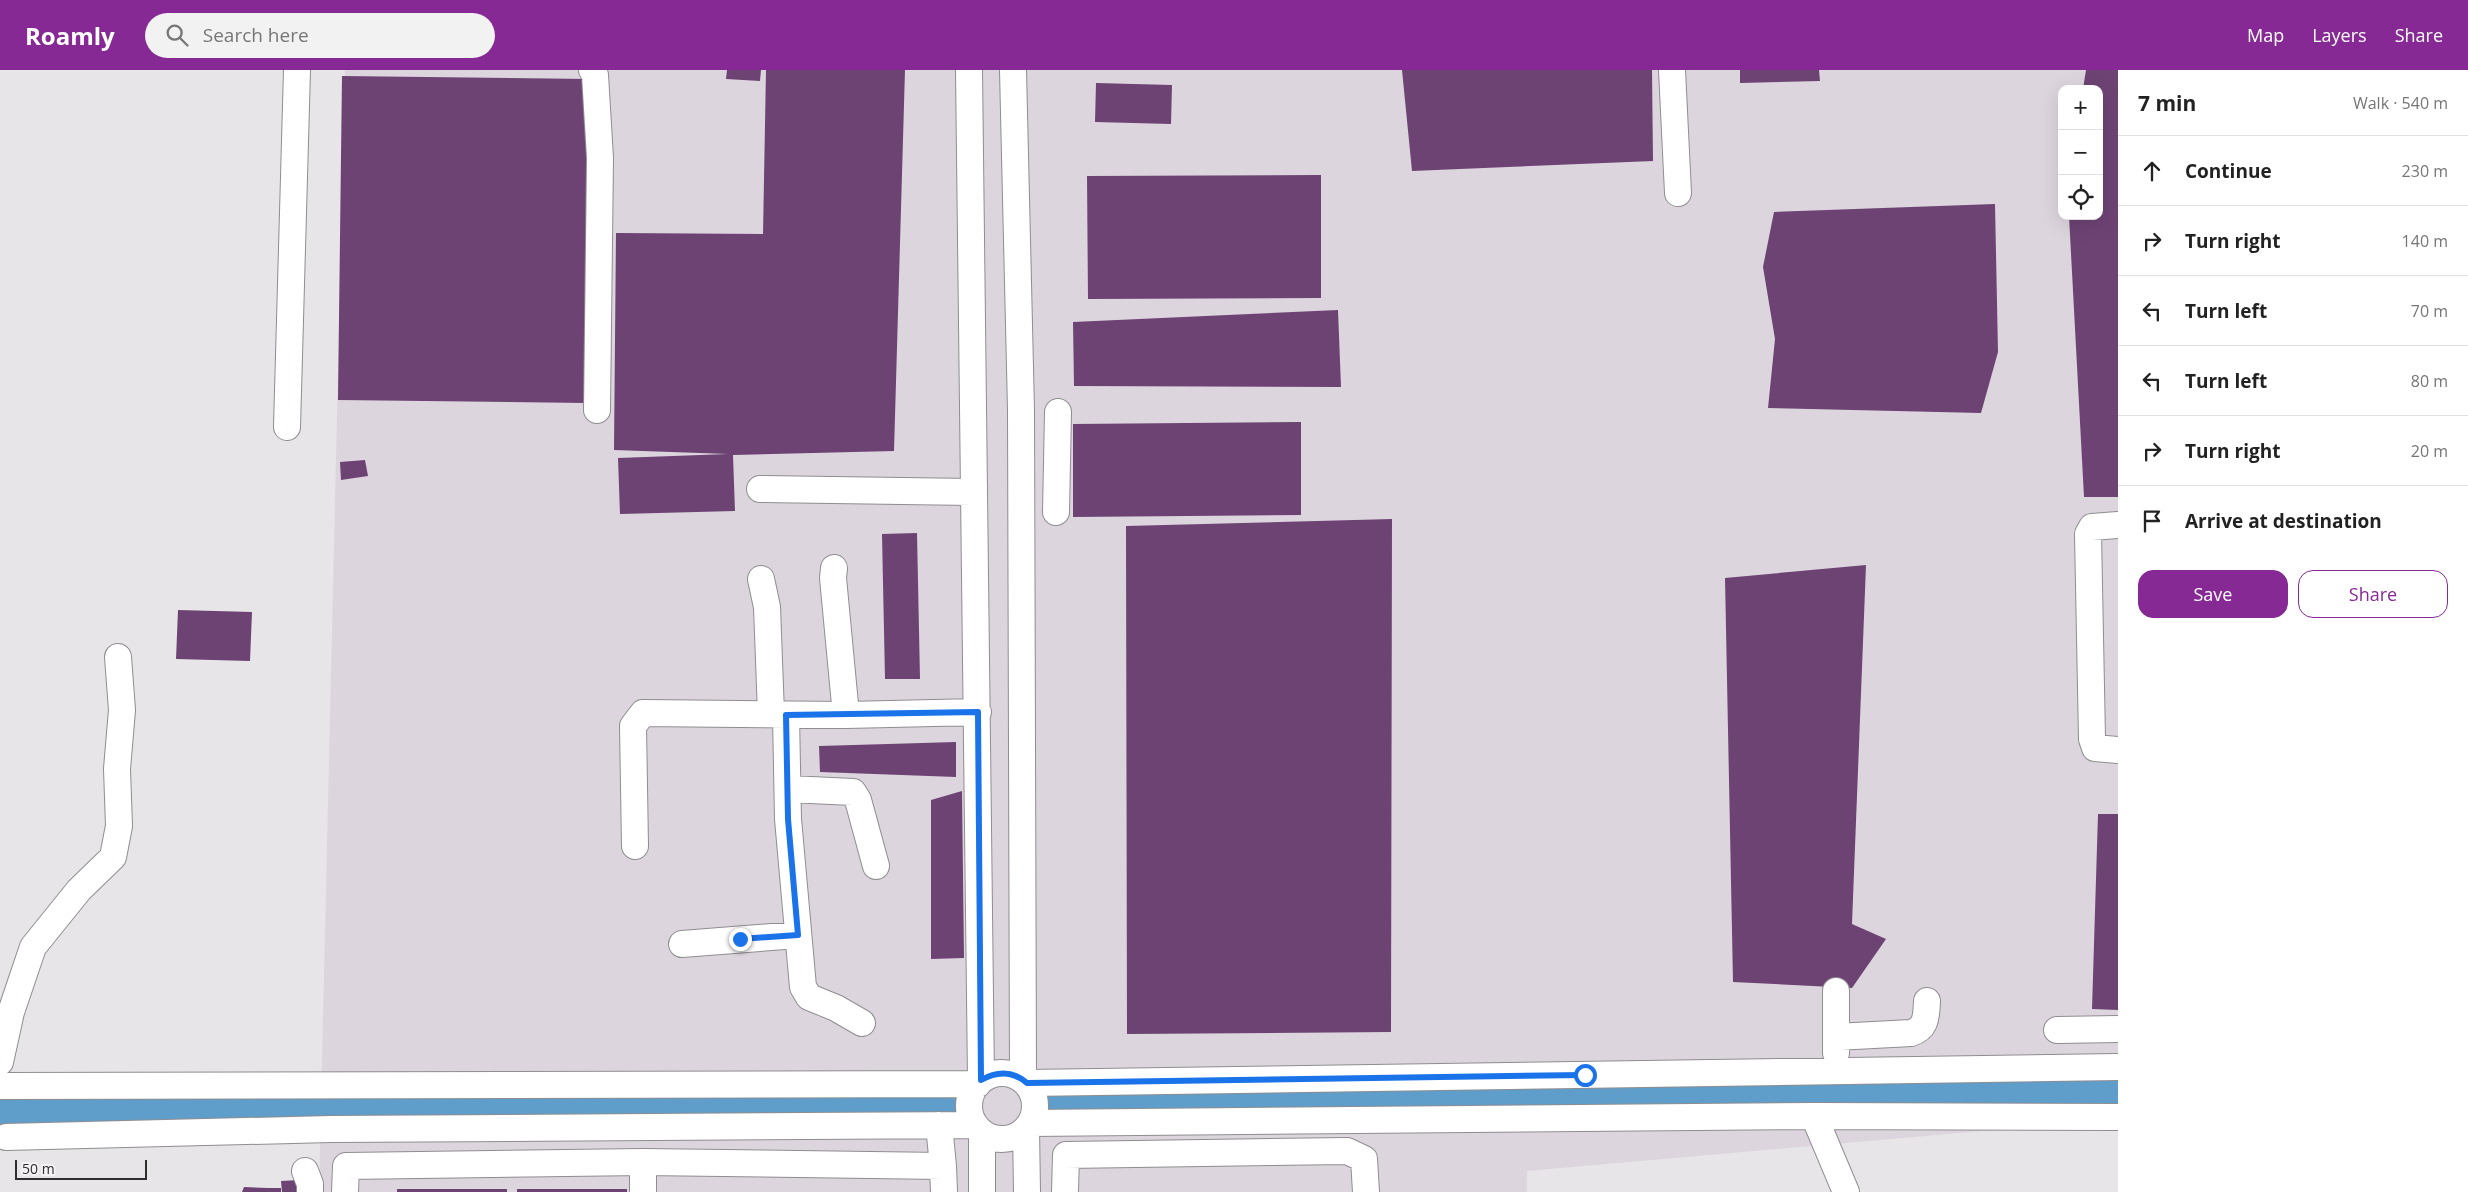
<!DOCTYPE html>
<meta charset="utf-8">
<style>
body{margin:0;font-family:"Open Sans",sans-serif;background:#f2f2f2;color:#222}
.controls{position:absolute;right:15px;top:15px;display:grid;overflow:hidden;border-radius:10px;box-shadow:0 5px 20px #0002}
.controls button{width:45px;height:45px;display:grid;place-items:center;padding:0;border:0;border-bottom:1px solid #e0e0e0;background:#fff;color:#222;font:25px sans-serif}
.scale{position:absolute;left:15px;bottom:12px;width:132px;box-sizing:border-box;padding-left:5px;border:2px solid #2f2e2f;border-top:0;font-size:14px;line-height:18px;white-space:nowrap;color:#2f2e2f;-webkit-text-stroke:4px #f5f2f5;paint-order:stroke}
.stop{position:absolute;width:15px;height:15px;margin:-11px;border:4px solid #1a73e8;border-radius:50%;background:#fff}
.stop.end{background:#1a73e8;border-color:#fff;box-shadow:0 1px 5px #0008}
.list{margin:0;padding:0;list-style:none}
h2{display:flex;justify-content:space-between;align-items:center;height:65px;margin:0;padding:0 20px;font-size:21px}
h2 small{font-size:16px;font-weight:400;color:#767676}
.list li{display:grid;grid-template-columns:32px 1fr auto;gap:15px;align-items:center;box-sizing:border-box;height:70px;padding:0 20px;border-top:1px solid #e0e0e0}
.list b{display:block;font-size:19px;white-space:nowrap}
.list em{font-size:16px;font-style:normal;color:#767676}
.actions{display:flex;gap:10px;padding:15px 20px}
.actions a{flex:1;padding:11px 0;border:1px solid #862994;border-radius:15px;text-align:center;font-size:18px;color:#862994}
.actions .main{background:#862994;color:#fff}
.icon{flex:none;width:28px;height:28px;fill:none;stroke:currentColor;stroke-width:2;stroke-linecap:round;stroke-linejoin:round}
.map{position:relative;flex:none;width:2118px;height:1122px;overflow:hidden}
header{display:flex;align-items:center;gap:30px;box-sizing:border-box;height:70px;padding:0 25px;background:#862994;color:#fff}
header strong{font-size:24px}
nav{display:flex;gap:28px;margin-inline-start:auto;font-size:18px}
.search{width:350px;height:45px;background:#f2f2f2;display:flex;align-items:center;gap:12px;box-sizing:border-box;padding:0 18px;border-radius:28px;color:#767676;font-size:19px}
main{display:flex}
aside{flex:1;background:#fff}
.map>svg:first-child{display:block}
</style>
<header>
<strong>Roamly</strong>
<div class="search"><svg class="icon" aria-label="search" viewBox="0 0 24 24"><circle cx="10" cy="10" r="6"/><path d="M15 15l6 6"/></svg>Search here</div>
<nav><a>Map</a><a>Layers</a><a>Share</a></nav>
</header>
<main>
<div class="map">
<svg width="2118" height="1122" viewBox="0 0 2118 1122">
<rect width="100%" height="100%" fill="#e7e5e8"/>
<path fill="#ddd5de" fill-rule="evenodd" d="M345,0H2118V1049L1527,1101V1122H319ZM2062,19H2099V146H2062Z"/>
<g fill="none" stroke-linecap="round" stroke-linejoin="round">
<path stroke="#5f9eca" stroke-width="31" d="M1051,1037L2118,1023
M0,1044L96,1041L959,1032"/>
</g>
<path fill="#6d4374" d="M727,0H761L760,11L726,9Z
M766,0H905L894,381L733,385L735,441L620,444L618,388L728,384L614,380L616,163L763,164Z
M1402,0H1652L1653,91L1412,101Z
M1740,0H1819L1820,11L1740,13Z
M2086,0H2118V427H2084L2069,146H2099V19H2083Z
M342,6L590,9L586,333L338,330Z
M1096,13L1172,15L1171,54L1095,52Z
M1321,105V228L1088,229L1087,106Z
M1995,134L1998,282L1981,343L1768,338L1775,269L1763,197L1774,142Z
M1338,240L1341,317L1074,316L1073,252Z
M1301,352V445L1073,447V354Z
M365,390L368,406L341,410L340,392Z
M1392,449L1391,962L1127,964L1126,456Z
M917,463L920,609H885L882,464Z
M1866,495L1852,854L1886,869L1852,918L1733,912L1725,508Z
M178,540L252,542L250,591L176,589Z
M956,672V707L820,702L819,676Z
M962,721L964,888L931,889V730Z
M2098,744H2118V940L2092,939Z
M299,1110L300,1122H282L281,1111Z
M244,1117L268,1118V1122H242Z
M268,1118H281V1122H268Z
M397,1119H507V1122H397Z
M517,1119H627V1122H517Z"/>
<g fill="none" stroke-linecap="round" stroke-linejoin="round">
<g stroke="#8f8d90" stroke-width="28">
<path id="minor" d="M592,0L595,5L600,88L597,340
M969,0C972,337 978,673 981,1010
M1013,0L1021,340L1023,1010
M1672,0L1678,123
M287,357L297,0
M760,419L972,422
M1056,442L1058,342
M2118,455L2092,457L2088,464L2092,669L2095,678L2118,680
M834,498L833,508L846,645
M761,509L767,537L771,644
M786,645L788,749L803,917L809,927L836,938L862,953
M789,719L853,722L858,730L876,796
M635,776L633,656L643,643L846,645L978,642
M682,874L798,865
M2057,960L2118,959
M1836,967L1911,963C1927,958 1926,946 1927,931
M1836,983V921
M0,992L11,942L33,877L79,820L113,787L119,756L117,699L122,640L118,587
M969 1036a33 33 0 1 1 66 0a33 33 0 1 1-66 0Z
M1027,1013L2118,997
M0,1016L978,1014
M1814,1046L1846,1122
M1031,1053L1814,1046L2118,1047
M1026,1059L1027,1122
M6,1067L332,1059L975,1055
M643,1092V1122
M943,1096L944,1122
M305,1101L310,1114V1122
M345,1122L346,1096L643,1092L943,1096L939,1055
M982,1122V1063
M1065,1122L1066,1085L1347,1081L1364,1089L1366,1122"/>
</g>
<use href="#minor" stroke="#fff" stroke-width="26"/>
</g>
<g fill="none" stroke-linecap="round" stroke-linejoin="round">
<path stroke="#1a73e8" stroke-width="6" d="M740,869L798,865L788,749L786,645L978,642L981,1010C997,1001 1013,1001 1027,1013L1585,1005"/>
</g>
</svg>
<div class="controls">
<button>+</button>
<button>−</button>
<button><svg class="icon" aria-label="locate" viewBox="0 0 24 24"><circle cx="12" cy="12" r="6"/><path d="M12 2v4M12 18v4M2 12h4M18 12h4"/></svg></button>
</div>
<div class="scale">50 m</div>
<div class="stop" style="left:1585px;top:1005px"></div>
<div class="stop end" style="left:740px;top:869px"></div>
</div>
<aside>
<h2>7 min<small>Walk · 540 m</small></h2>
<ul class="list">
<li><svg class="icon" aria-label="ahead" viewBox="0 0 24 24"><path d="M12 20V5M6 11l6-6 6 6"/></svg><div><b>Continue</b></div><em>230 m</em></li>
<li><svg class="icon" aria-label="right" viewBox="0 0 24 24"><path d="M7 20v-9h11M14 6l5 5-5 5"/></svg><div><b>Turn right</b></div><em>140 m</em></li>
<li><svg class="icon" aria-label="left" viewBox="0 0 24 24"><path d="M17 20v-9H6M10 6l-5 5 5 5"/></svg><div><b>Turn left</b></div><em>70 m</em></li>
<li><svg class="icon" aria-label="left" viewBox="0 0 24 24"><path d="M17 20v-9H6M10 6l-5 5 5 5"/></svg><div><b>Turn left</b></div><em>80 m</em></li>
<li><svg class="icon" aria-label="right" viewBox="0 0 24 24"><path d="M7 20v-9h11M14 6l5 5-5 5"/></svg><div><b>Turn right</b></div><em>20 m</em></li>
<li><svg class="icon" aria-label="arrive" viewBox="0 0 24 24"><path d="M6 21V4h12l-3 4 3 4H6"/></svg><div><b>Arrive at destination</b></div></li>
</ul>
<div class="actions"><a class="main">Save</a><a>Share</a></div>
</aside>
</main>
